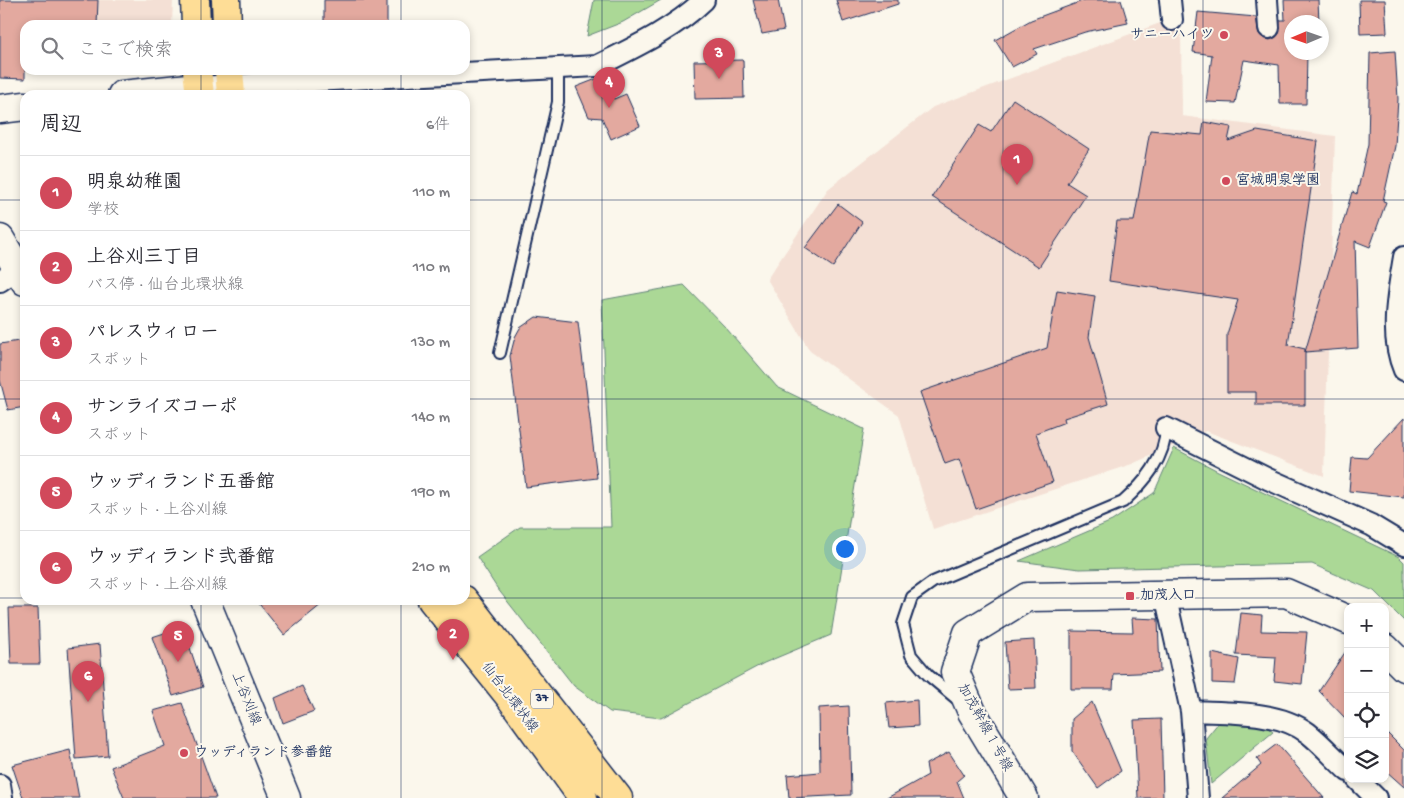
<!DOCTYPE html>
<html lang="ja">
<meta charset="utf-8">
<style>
body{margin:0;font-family:"Gochi Hand","Klee One",sans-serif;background:#f7f7f7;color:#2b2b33}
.controls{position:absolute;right:15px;bottom:15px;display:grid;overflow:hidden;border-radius:10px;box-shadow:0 2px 8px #0003}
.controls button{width:45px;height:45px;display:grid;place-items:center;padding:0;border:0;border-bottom:1px solid #e1e1e2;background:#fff;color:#2b2b33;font:25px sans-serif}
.compass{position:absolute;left:1284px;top:15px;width:45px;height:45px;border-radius:50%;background:#fff;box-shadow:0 2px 8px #0003;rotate:268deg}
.you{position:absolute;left:844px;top:548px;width:18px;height:18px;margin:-12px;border:4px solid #fff;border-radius:50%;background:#1a73e8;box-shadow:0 0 0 8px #1a73e833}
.badge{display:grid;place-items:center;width:32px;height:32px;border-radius:50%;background:#d1495b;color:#fff;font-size:16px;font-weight:700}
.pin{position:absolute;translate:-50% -41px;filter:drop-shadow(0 1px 2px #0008)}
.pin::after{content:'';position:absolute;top:26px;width:18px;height:15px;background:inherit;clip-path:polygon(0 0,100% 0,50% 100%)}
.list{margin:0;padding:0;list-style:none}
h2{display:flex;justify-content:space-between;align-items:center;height:65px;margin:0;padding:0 20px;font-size:21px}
h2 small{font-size:16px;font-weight:400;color:#7c7c81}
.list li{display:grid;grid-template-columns:32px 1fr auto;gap:15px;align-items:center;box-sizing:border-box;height:75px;padding:0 20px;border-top:1px solid #e1e1e2}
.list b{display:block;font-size:19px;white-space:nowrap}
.list p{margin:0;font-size:16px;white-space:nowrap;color:#7c7c81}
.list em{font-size:16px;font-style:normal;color:#7c7c81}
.icon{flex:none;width:28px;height:28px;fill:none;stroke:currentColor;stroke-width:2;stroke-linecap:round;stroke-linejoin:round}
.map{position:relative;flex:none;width:1404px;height:798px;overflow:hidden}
.search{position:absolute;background:#fff;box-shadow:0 2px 8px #0003;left:20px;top:20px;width:450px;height:55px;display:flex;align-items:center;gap:12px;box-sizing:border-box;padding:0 18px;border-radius:15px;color:#7c7c81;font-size:19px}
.panel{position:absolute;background:#fff;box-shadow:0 2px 8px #0003;left:20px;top:90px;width:450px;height:515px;border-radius:15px}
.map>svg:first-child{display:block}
</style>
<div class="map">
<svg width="1404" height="798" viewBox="0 0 1404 798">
<rect width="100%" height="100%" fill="#fbf7ec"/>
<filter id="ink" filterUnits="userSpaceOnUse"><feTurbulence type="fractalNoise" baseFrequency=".02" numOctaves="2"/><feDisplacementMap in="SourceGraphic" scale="10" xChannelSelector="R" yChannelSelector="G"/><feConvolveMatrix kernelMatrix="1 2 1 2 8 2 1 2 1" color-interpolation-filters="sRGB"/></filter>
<g filter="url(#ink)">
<path fill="#f4e0d5" d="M0,0H173L172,25H25Z
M1160,23L1181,31L1182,116L1335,136L1324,476L1206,431L1132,464L933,529L899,415L810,351L767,279L828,189L933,107Z"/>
<path fill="#abd896" stroke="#63847a" d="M594,0H661L623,22L587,36Z
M684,285L726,328L777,387L864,429L831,635L764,663L661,718L610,712L574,686L497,588L477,557L520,527H611L602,300Z
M1174,448L1218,471L1399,557L1404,562V621L1374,591L1312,564L1079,569L1019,561L1112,521L1154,493Z
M1234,720L1263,724L1273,732L1211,784L1206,738L1219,722Z"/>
<path fill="#e3a99f" stroke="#1b2f5e" d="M0,0H98L97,25H25V79L0,78Z
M324,0H387V25H324Z
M753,0H778L784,30L762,34Z
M836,0H898V4L843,22Z
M1085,0H1121L1128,23L1085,32L1034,49L1037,54L1012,67L995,40L1031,20Z
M1284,0H1318L1319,22H1292V52H1307L1306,104H1280L1279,65L1244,60L1235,103L1206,102L1212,55L1193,52L1198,12L1256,17L1259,34L1263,38L1270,40L1279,34L1280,20H1285Z
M1359,0H1385L1387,33L1360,34Z
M1395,51L1398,99L1395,146L1383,201L1386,202L1370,247L1355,241L1358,348L1305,352L1352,192L1357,194L1368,144L1370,53Z
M743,60L744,98L695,99L694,61Z
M604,76L614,99L626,94L640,126L611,139L602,118L589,117L576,87Z
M1013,99L1089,149L1067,183L1086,195L1039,267L932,197L979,125L991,132Z
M1204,122L1231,127L1228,141L1257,131L1318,141L1288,345L1305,349V405H1256V392H1227V334L1238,300L1109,281L1117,221H1134L1150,130L1202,135Z
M838,204L862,222L833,267L805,248Z
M1057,290L1095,296L1089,337L1108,404L1064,418L1065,422L1036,433L1053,482L976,509L959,459L945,464L920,392L1047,348Z
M536,317L578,322L597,478L526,487L510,356L515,337L520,328Z
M19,341L25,378V407L8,410L0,380V344Z
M1404,418V497L1349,491L1352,457L1367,458Z
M256,600H327L284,635Z
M9,608H38L40,664H11Z
M1241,613L1262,615L1261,631L1307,632L1302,684L1274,681L1276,657L1236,655Z
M1132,618L1158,619L1160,672L1114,674L1113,689H1071V631L1133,632Z
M183,627L203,687L173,696L152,637Z
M1034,640L1036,688L1008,689L1005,642Z
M100,644L108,756L76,759L68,648Z
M1348,648V721L1319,691Z
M1212,653L1239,659L1235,684L1212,683Z
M302,686L314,711L283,723L275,698Z
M917,700L918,726L889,728L886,703Z
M1092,702L1121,771L1098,788L1072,751V719Z
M182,703L216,798H124L111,767L165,746L153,711Z
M849,706L851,795L789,798L787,775L820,772L819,708Z
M1161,719L1163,798H1138L1134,720Z
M1385,731L1404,750V787L1385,770Z
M1277,744L1324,798H1222L1261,765L1257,759Z
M70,750L79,798H23L12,765Z
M949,752L964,775L957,781L964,798H887L928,775L926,764Z"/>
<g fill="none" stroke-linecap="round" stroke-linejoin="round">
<g stroke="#1b2f5e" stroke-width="14">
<path id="lane" d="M500,353L558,102V68
M958,700L928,675L911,655L903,624L912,597L933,582L1123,502C1145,482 1165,459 1166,428"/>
</g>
<g stroke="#1b2f5e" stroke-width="24">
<path id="street" d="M1170,0L1172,20
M1267,0L1269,28
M198,87L597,66C633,48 674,29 704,0
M1404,257C1398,293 1389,335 1404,370
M0,281L17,269
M1166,428L1268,479L1371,525L1404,545
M1165,594L1191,711L1198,798
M1191,711C1228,713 1277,710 1308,733C1322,744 1335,759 1348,771
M1357,779L1376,798
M0,785L2,798"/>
</g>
<g stroke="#1b2f5e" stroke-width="31">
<path id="secondary" d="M122,95L198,87
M0,109L25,106
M0,239L25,281
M205,600L286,798
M1385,648L1404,667
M1024,798L972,712L955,672L968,633L1027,597L1286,593L1348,620"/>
</g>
<g stroke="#1b2f5e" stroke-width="31">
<path id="primary" d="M195,0L196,25
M226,0L227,25
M197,70L200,95
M229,70L231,95
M432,600L510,697L583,798
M464,600L618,798"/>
</g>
<use href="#lane" stroke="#fbf7ec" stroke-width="10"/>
<use href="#street" stroke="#fbf7ec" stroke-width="20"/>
<use href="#secondary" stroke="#fbf7ec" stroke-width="28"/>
<use href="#primary" stroke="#fedd96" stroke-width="28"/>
</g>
</g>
<path fill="none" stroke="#1b2f5e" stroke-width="1" stroke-opacity="0.55" d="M201,0V25M401,0V25M602,0V798M802,0V798M1003,0V798M1203,0V798M201,70V95M401,70V95M0,200H25M465,200H1404M0,399H25M465,399H1404M0,598H25M465,598H1404M201,600V798M401,600V798"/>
<g fill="#d1495b" stroke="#fbf7ec" stroke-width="2">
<circle cx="1224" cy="35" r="5"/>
<circle cx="1226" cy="181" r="5"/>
<rect x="1125" y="591" width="10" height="10" rx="2.5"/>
<circle cx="184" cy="753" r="5"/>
</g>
<g text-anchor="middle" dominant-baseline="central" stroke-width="4" stroke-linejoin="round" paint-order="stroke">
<rect fill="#fbf7ec" stroke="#5e6b89" stroke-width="1" x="531" y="689.5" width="22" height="19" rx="4"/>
<g font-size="12" font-weight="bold" fill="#1b2f5e">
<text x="542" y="699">37</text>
</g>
<g font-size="14" font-weight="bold" fill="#1b2f5e" stroke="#fbf7ec" text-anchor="start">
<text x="1214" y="35" text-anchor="end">サニーハイツ</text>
<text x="1236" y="181">宮城明泉学園</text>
<text x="1140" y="596">加茂入口</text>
<text x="194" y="753">ウッディランド参番館</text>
</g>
<g font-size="14" fill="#1b2f5e" stroke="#fbf7ec">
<text transform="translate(509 698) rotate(53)">仙台北環状線</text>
<text transform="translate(245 699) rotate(68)">上谷刈線</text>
<text transform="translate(984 728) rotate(61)">加茂幹線１号線</text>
</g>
</g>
</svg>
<div class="controls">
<button>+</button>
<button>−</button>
<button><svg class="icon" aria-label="locate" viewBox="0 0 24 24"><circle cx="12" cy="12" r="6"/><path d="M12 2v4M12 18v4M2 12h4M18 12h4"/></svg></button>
<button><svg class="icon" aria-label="layers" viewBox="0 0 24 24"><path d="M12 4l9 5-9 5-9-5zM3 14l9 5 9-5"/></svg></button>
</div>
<svg class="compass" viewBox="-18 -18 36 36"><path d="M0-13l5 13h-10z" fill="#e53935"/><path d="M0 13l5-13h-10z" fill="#7c7c81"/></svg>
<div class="you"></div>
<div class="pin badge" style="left:1017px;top:185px">1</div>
<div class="pin badge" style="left:453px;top:660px">2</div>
<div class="pin badge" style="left:719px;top:79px">3</div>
<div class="pin badge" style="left:609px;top:108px">4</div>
<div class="pin badge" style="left:178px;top:662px">5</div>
<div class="pin badge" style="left:88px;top:702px">6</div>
<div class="search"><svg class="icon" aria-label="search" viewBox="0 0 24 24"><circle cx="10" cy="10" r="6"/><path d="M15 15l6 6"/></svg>ここで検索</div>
<section class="panel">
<h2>周辺<small>6件</small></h2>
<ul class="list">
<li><span class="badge">1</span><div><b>明泉幼稚園</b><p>学校</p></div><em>110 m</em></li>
<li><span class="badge">2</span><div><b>上谷刈三丁目</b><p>バス停 · 仙台北環状線</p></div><em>110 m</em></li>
<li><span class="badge">3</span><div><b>パレスウィロー</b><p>スポット</p></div><em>130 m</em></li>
<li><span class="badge">4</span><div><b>サンライズコーポ</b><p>スポット</p></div><em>140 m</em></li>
<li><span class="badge">5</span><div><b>ウッディランド五番館</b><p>スポット · 上谷刈線</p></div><em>190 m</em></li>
<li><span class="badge">6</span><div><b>ウッディランド弐番館</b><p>スポット · 上谷刈線</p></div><em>210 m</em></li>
</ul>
</section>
</div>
